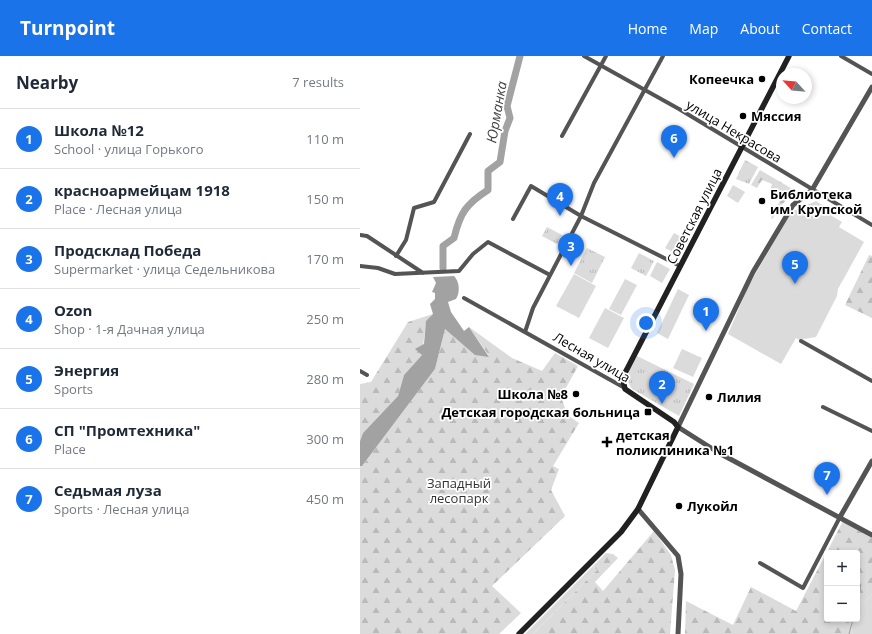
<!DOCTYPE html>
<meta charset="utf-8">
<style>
body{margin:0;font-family:"Open Sans",sans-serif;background:#f6f6f7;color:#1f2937}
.controls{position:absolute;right:12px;bottom:12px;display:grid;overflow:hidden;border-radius:4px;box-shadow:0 2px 6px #0003}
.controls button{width:36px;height:36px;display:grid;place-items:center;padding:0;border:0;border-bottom:1px solid #e0e1e3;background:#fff;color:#1f2937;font:20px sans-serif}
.compass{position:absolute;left:416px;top:12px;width:36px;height:36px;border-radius:50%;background:#fff;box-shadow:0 2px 6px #0003;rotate:296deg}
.you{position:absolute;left:286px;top:267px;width:14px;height:14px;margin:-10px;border:3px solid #fff;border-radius:50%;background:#1a73e8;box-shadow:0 0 0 6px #1a73e833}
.badge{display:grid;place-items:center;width:26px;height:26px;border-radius:50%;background:#1a73e8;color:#fff;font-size:13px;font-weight:700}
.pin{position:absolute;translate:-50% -33px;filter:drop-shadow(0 1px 2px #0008)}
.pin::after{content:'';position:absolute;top:21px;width:14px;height:12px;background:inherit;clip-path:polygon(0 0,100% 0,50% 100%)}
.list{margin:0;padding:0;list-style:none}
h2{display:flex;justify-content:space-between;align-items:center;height:52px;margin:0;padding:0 16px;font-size:17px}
h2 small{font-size:13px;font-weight:400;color:#747a83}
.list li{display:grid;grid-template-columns:26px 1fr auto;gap:12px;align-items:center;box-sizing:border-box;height:60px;padding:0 16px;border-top:1px solid #e0e1e3}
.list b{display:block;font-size:15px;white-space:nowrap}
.list p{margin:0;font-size:13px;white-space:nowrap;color:#747a83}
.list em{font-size:13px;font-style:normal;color:#747a83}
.map{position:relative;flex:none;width:512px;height:578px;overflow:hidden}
header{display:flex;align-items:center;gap:24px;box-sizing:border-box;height:56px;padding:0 20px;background:#1a73e8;color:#fff}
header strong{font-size:19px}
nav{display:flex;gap:22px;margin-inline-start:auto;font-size:14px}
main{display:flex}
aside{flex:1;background:#fff}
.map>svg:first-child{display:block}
</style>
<header>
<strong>Turnpoint</strong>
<nav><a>Home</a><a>Map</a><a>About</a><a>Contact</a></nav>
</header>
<main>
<aside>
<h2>Nearby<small>7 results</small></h2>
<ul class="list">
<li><span class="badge">1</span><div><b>Школа №12</b><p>School · улица Горького</p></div><em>110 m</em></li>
<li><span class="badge">2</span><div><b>красноармейцам 1918</b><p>Place · Лесная улица</p></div><em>150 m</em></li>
<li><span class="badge">3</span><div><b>Продсклад Победа</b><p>Supermarket · улица Седельникова</p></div><em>170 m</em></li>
<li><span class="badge">4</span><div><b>Ozon</b><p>Shop · 1-я Дачная улица</p></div><em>250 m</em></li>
<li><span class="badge">5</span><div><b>Энергия</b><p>Sports</p></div><em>280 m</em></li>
<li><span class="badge">6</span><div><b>СП &quot;Промтехника&quot;</b><p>Place</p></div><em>300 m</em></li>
<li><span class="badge">7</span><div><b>Седьмая луза</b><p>Sports · Лесная улица</p></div><em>450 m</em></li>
</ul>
</aside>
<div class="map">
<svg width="512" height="578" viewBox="0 0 512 578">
<defs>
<pattern id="forest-firs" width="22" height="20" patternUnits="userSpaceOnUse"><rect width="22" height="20" fill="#dbdbdb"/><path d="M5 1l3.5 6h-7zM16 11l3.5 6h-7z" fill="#bababa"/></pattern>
<pattern id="park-tufts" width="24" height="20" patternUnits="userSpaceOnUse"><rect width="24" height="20" fill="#dbdbdb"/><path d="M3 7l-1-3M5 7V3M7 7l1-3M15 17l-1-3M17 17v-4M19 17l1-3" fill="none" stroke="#bababa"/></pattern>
</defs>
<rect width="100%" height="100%" fill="#fff"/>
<path fill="#dbdbdb" d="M373,129L385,136L378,147L367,140Z
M456,145L464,150L462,154L482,166L479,171L504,186L478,233L477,240L456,281L439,284L436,282L421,308L368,278L388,231L431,156Z
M314,177L325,183L317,198L305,192Z
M297,206L310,213L302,227L290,220Z
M214,218L236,230L219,262L196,250Z
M265,223L277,229L261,259L249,253Z
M318,233L329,239L308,283L297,277Z
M245,252L264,262L248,292L229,282Z
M322,293L342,302L333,321L313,312Z
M233,510L237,514L173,578H165Z
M512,539V578H493L488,563H497V551Z"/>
<path fill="url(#forest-firs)" d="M400,114L436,135L428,141L412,163L411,162L423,139L411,132L412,128L402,124L397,132L391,129Z
M509,199L512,200V262L485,249Z
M73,258L66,266L62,299L44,319L38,340L3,377L0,385V328L11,326L48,266Z
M109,271L152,302L182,315L195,297L218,310L201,341L205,352L203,356L219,367L193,410L199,413L191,434L205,460L132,530L161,557L139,578H0V410H2L75,313L85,273L129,300Z
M483,465L512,482V539L497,551V497H467V563H488L493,578H325L326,545L373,569L391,531L436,555Z
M294,475L311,499L315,514L310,578H173L237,514L233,510L246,497L253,498L258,502L235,526L243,535Z"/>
<path fill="url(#park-tufts)" d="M385,104L398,111L389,128L376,123Z
M187,171L202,179L197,188L182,180Z
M227,192L245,201L232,227L214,217Z
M279,197L294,205L286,220L271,212Z
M277,300L334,328L319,360L272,333C263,320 271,311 277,300Z"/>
<path fill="#a2a2a2" d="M94,220C100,226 100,237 96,243L88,246L91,256L104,275L109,271L129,301L115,299L85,273L75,313L2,410H0V385L3,377L38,340L44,319L62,299L55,293L64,288L66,265L73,258L70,248L75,243V237L72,236L76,227L73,221Z"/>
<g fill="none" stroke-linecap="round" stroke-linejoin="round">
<path stroke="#a2a2a2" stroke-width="1" d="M497,545L501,528
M489,578L493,563"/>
<path stroke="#a2a2a2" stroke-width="7" d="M83,212V190L94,182C100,157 106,148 128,134V115L140,106L145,75L150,62L147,50L160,0"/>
<path stroke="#545454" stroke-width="4" d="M224,0L319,53L512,169
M481,0L512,18
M202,80L246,0
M153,163L171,130L221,160L320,210
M0,179L7,180L63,217
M36,200L46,184L54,152L74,146L110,78
M0,210L18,212L35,218L99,215L113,198L128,186L190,219
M104,242L263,331
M165,276L173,252L221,160L234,127L303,0
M441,285L512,325
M0,315L7,319
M463,351L512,375
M400,507L443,532L480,461"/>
<path stroke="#545454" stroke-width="5" d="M512,31L452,134L433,149L393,216L318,371L359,397L512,479
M278,453L318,500L321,518L318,578
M480,461L512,405"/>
<path stroke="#212121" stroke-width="5.5" d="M159,578L261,476L278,453L318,371L314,366L265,333L263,324L265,317L429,0"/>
</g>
<g fill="#000" stroke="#fff" stroke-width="1.5">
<circle cx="402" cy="23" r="4"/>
<circle cx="383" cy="60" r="4"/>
<circle cx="402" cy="145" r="4"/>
<circle cx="216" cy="338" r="4"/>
<circle cx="349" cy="341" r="4"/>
<rect x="284" y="352" width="8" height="8" rx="2"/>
<path d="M245 380h4v4h4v4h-4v4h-4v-4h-4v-4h4z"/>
<circle cx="319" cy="450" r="4"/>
</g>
<g text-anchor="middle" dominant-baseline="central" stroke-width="3.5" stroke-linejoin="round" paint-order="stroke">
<g font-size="13" font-weight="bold" fill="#000" stroke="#fff" text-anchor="start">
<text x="394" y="23" text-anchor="end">Копеечка</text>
<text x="391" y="60">Мяссия</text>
<text x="410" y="138">Библиотека<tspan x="410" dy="15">им. Крупской</tspan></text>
<text x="208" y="338" text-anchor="end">Школа №8</text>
<text x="357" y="341">Лилия</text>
<text x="280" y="356" text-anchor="end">Детская городская больница</text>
<text x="256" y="379">детская<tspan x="256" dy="15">поликлиника №1</tspan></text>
<text x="327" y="450">Лукойл</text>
</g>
<g font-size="13" fill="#000" stroke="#fff">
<text transform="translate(374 75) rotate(31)">улица Некрасова</text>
<text transform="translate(334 160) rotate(-63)">Советская улица</text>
<text transform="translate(232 301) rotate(30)">Лесная улица</text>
</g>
<g font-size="13" fill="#323232" stroke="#fff">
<text x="99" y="427">Западный<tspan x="99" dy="15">лесопарк</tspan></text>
</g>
<g font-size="14" font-style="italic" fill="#434343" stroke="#fff">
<text transform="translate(136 56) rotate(-80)">Юрманка</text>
</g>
</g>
</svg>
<div class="controls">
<button>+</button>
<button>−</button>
</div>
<svg class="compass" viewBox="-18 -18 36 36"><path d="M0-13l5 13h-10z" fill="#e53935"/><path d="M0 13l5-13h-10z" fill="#747a83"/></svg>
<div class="you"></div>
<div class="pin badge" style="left:346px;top:275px">1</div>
<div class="pin badge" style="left:302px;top:348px">2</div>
<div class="pin badge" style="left:211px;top:210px">3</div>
<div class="pin badge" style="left:200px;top:160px">4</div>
<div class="pin badge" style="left:435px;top:228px">5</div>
<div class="pin badge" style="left:314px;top:102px">6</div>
<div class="pin badge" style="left:467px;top:439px">7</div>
</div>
</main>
